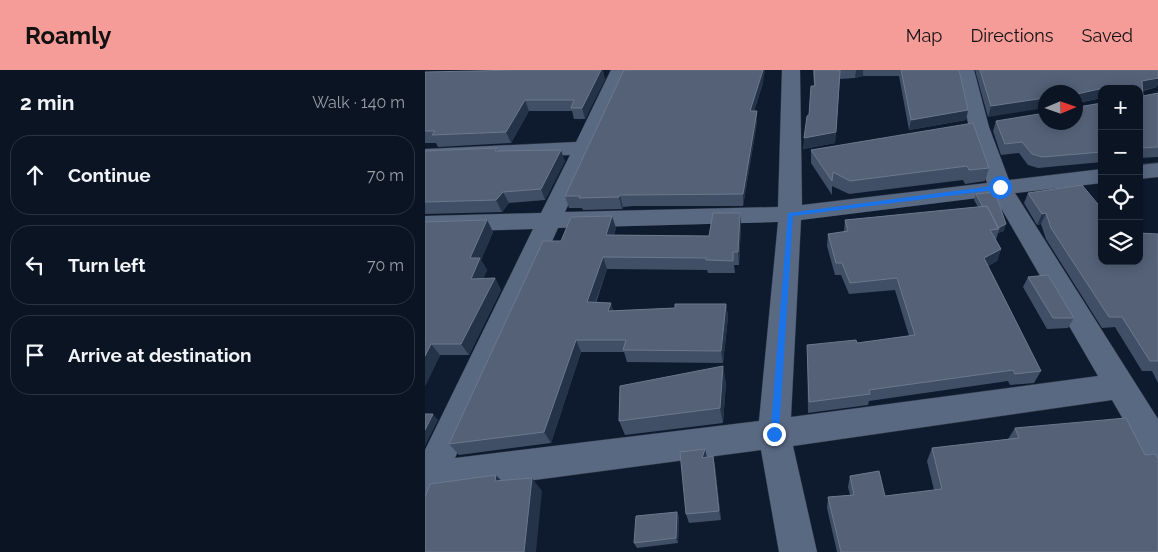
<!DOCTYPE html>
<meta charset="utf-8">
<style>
body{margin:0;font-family:Raleway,sans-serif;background:#182130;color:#f1f3f6}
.controls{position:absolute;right:15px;top:15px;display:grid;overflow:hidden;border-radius:10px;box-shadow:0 2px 12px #0003}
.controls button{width:45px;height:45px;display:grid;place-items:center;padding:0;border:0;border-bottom:1px solid #2a3341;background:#0a1423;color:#f1f3f6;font:25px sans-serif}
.compass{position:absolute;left:613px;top:15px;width:45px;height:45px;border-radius:50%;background:#0a1423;box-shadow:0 2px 12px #0003;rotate:88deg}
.stop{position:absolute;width:15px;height:15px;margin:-11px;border:4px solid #1a73e8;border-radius:50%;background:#fff}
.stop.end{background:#1a73e8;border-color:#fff;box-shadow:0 1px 5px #0008}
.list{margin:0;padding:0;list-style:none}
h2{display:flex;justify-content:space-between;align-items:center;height:65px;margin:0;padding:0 20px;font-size:21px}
h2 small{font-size:16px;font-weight:400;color:#999ea6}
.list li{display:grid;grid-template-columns:32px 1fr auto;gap:15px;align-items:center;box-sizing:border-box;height:80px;margin:0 10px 10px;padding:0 10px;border:1px solid #2a3341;border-radius:20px}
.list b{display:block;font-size:19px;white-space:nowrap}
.list em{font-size:16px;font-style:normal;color:#999ea6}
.icon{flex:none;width:28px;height:28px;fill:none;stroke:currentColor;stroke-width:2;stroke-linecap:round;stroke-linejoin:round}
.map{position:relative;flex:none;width:733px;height:482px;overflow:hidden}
header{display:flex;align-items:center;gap:30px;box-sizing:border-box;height:70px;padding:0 25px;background:#f59b98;color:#111}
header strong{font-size:24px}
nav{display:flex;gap:28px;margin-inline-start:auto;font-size:18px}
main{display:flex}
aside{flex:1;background:#0a1423}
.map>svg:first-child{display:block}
</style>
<header>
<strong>Roamly</strong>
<nav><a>Map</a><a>Directions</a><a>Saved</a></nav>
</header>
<main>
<aside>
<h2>2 min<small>Walk · 140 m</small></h2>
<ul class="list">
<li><svg class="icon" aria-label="ahead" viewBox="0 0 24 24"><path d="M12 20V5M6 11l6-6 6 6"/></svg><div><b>Continue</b></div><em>70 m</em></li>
<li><svg class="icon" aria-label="left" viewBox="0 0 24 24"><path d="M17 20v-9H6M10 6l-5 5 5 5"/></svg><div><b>Turn left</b></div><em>70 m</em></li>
<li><svg class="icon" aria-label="arrive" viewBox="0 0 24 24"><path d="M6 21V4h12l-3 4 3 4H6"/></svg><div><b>Arrive at destination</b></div></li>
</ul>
</aside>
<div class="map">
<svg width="733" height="482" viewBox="0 0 733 482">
<rect width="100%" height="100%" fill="#0e1b2f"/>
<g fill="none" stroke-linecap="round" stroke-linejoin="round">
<g stroke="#303544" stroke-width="1">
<path id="minor" d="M186,0H204L140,142L353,137L357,0H375L377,135L562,113L544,57L531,0H549L564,57L584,110L677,99V113L590,123L733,349V393L721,389L687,330L368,376L392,482H354L336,380L19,422L12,441L0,446V380L108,159L0,162V146L116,143L145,85L0,91V79L151,72ZM569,126L673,306L366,347L376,150ZM353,152L334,351L30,388L133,158Z
M733,93V107L714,109V95Z"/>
</g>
<use href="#minor" fill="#596982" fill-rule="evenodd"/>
</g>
<path fill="#414f66" d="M388,0H534L543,40L541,50L484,60L474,6H438L430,8L415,9L410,73L378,79L389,16Z
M550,0H733L732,17L718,21V26L733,23V87L714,88V19H677V28L653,33V37L677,33V92L613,98L603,95L594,83L576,85L568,61L571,51L650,52L620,22L563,47Z
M0,2L180,9L160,49H149L147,41H104L86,73L13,77L11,73H0Z
M338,13L329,41H332V52L318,136H208L198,137L197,139L158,140L157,138H144L140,126Z
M72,78L73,81L140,91L120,130L84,133L77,142L0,144V81Z
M386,80L564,98L560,111L540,114L538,110L424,124L407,116V125L386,93Z
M603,123L677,191L733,164V313L727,301H717L690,257L677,258L621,169L616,154L612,155L599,133Z
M551,124L579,161L573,163L571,170L576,179L572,191L563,196L616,301L609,313L585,315L583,311L444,331L443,335L383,343L382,275L432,273L484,266L470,220L424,224L416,205H410L402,176L403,164L419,162L420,150L553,137L549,130Z
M315,143L316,155L314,195H309L310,203H283L282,200L182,199L171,233L188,241L250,238L301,234L303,247L298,293L202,292L199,282H156L126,373L34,385L24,374L136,171L191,158L189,165L284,166Z
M62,150L68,162L56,190L62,200L58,209L70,208L76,220L44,285H15L0,316V152Z
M603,207L649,248L643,258L622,259L598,217Z
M301,312L298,353L200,365L194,351Z
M590,358L733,482H412L402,438L403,427L425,425L423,417L425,406L460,426L509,420L502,391L507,378L583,369Z
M280,379L282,387L288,386L290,396L296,450L264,453L261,444Z
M254,446L253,473L212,478L209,473Z"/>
<path fill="#253349" d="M176,0H178L180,9L160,49L157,38Z
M338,0H340L338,13L325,52V41Z
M415,0L410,73L378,79L379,68Z
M431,0H438V6L430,8Z
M733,8V15L732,17L714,21L717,11Z
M683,17L682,19H677V28L650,33L652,24Z
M620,28V38L563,47L566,36Z
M100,30L104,41L86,73L81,62Z
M543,40L541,50L484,60L486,50Z
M332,41V52L318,136V124Z
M136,80L140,91L120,130L116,119Z
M78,122L84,133L77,142L71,130Z
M195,125L198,137L197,139L194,127Z
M315,143L316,155L314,195L313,182Z
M621,143L616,154L612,155L617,144Z
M187,146L191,158L185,177L181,165Z
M62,150L68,162L56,190L62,200L53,221L46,209L45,188Z
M581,154L579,161L573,163L574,159H571Z
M576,179L572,191L555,200L559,188Z
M178,187L182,199L166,244L162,232Z
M70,208L76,220L44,285L36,274Z
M186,233L190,245L183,241Z
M301,234L303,247L298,293L296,281Z
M151,270L156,282L126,373L119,362Z
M6,274L15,285L0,316V286Z
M298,296L301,312L298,353L295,338Z
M8,344L13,350L0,376V360Z
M280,379L282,389L277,388Z
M288,386L290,396L296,450L294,441Z
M71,405L83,418L70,411Z
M107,408L117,421L111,482H99Z
M252,442L254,446L253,473L251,468Z"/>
<path fill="#546177" stroke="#6c788c" d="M96,0H176L157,38H146L149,30H100L81,62L7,65L10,61H0V2Z
M199,0H338L325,41H332L318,124L205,125H195L194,127L154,128L155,126H140Z
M389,0H415L411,62L379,68L382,46L384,45L386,16H390Z
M476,0H534L543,40L486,50Z
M555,0H733V8L717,11L718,26L733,23V77L714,78V19H683V17L652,24L653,37L677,33V82L617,87L607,84L597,72L580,74L571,51L620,43V52H650V22H620V28L566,36Z
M548,53L564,98L544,100L542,96L425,111L408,102L407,111L386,80Z
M72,78L70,81L136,80L116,119L78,122L71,130L0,132V81Z
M657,115L677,139V191H714V163L733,164V291H725L697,247H684L626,158L621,143L617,144L603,123Z
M570,122L581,154L573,158L562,136L558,137L551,124Z
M562,136L574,159L565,160L576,179L559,188L616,301L590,304L588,300L444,320L445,324L384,332L382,275L431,270L432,273L490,265L472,208L425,213L417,193H411L403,164L423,161L420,150Z
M288,143H315L313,182H308V191L281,190V188L178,187L162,232L186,233L183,241L250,238V234H301L296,281L198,280L201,270H151L119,362L24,374L118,171H136L146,147L187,146L181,165L284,166Z
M62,150L45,188H55L46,209L70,208L36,274H6L0,286V152Z
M623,205L649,248H628L603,207Z
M298,296L295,338L194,351L195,316Z
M0,344H8L0,360Z
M701,348L720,385L730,384L733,389V482H416L403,427L429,425L425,406L454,401L460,426L517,419L507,378L594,368L590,358Z
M280,379L277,388L288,386L294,441L261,444L255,382Z
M71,405L70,411L107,408L99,482H0V427L5,414Z
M252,442L251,468L209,473L211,446Z"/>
<path fill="#1a73e8" d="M575,115L577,119L368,146L354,364L349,368L345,367L363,143Z"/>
</svg>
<div class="controls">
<button>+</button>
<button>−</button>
<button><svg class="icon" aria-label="locate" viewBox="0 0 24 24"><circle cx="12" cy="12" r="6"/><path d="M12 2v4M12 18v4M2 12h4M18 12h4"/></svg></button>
<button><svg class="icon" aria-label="layers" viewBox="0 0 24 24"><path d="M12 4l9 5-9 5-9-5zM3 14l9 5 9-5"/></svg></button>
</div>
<svg class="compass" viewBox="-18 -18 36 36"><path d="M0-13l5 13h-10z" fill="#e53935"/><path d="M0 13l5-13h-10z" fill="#999ea6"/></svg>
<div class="stop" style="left:575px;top:117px"></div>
<div class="stop end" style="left:349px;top:364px"></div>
</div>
</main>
